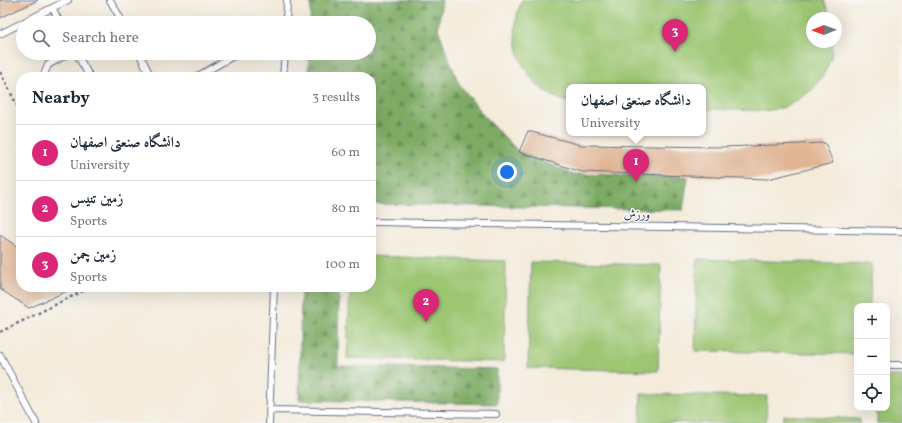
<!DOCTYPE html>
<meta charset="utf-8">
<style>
body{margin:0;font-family:Vollkorn,Amiri,serif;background:#f2f2f3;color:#1f2937}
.controls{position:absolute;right:12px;bottom:12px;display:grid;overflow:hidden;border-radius:8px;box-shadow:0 4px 16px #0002}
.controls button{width:36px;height:36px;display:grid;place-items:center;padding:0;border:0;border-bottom:1px solid #e0e1e3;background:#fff;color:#1f2937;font:20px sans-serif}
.compass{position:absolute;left:806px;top:12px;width:36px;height:36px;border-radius:50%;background:#fff;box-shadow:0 4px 16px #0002;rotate:269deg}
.you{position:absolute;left:507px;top:172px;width:14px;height:14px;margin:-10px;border:3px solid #fff;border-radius:50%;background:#1a73e8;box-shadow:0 0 0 6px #1a73e833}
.badge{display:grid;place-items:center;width:26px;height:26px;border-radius:50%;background:#db2777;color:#fff;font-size:13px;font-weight:700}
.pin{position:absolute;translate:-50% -33px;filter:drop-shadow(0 1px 2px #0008)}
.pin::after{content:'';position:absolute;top:21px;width:14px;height:12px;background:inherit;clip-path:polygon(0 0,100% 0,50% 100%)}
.popup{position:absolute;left:566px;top:84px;width:140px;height:52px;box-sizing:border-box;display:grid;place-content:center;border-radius:8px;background:#fff;filter:drop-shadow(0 1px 3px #0005);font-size:13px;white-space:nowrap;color:#747a83}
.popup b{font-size:15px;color:#1f2937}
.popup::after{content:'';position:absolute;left:50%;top:100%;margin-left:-8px;border:8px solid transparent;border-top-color:#fff}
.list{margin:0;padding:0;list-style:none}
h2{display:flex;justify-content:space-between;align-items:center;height:52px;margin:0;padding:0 16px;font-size:17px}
h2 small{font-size:13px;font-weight:400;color:#747a83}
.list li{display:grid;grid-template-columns:26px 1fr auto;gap:12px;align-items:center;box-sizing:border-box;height:56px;padding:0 16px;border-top:1px solid #e0e1e3}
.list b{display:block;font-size:15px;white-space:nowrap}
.list p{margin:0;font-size:13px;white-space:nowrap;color:#747a83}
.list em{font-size:13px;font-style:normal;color:#747a83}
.icon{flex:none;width:22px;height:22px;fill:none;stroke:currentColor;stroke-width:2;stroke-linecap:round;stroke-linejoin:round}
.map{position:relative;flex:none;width:902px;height:423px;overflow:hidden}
.search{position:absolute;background:#fff;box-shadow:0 4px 16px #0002;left:16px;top:16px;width:360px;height:44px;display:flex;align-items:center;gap:10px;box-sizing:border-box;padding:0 14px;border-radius:22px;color:#747a83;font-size:15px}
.panel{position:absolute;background:#fff;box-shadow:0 4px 16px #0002;left:16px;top:72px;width:360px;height:220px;border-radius:16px}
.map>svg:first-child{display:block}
</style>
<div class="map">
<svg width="902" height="423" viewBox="0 0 902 423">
<defs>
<pattern id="forest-firs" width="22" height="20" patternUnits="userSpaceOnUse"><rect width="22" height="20" fill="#7dab64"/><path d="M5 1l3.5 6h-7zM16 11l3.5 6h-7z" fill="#668c56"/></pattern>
</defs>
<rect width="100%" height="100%" fill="#f6f6f2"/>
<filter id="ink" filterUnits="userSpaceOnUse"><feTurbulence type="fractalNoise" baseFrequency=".025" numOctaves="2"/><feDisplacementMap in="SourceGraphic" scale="8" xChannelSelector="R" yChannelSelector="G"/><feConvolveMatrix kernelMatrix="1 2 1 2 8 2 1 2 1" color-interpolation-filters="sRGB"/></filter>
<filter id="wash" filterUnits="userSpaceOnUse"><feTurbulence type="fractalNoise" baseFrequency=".012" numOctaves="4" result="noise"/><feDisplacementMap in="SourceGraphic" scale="16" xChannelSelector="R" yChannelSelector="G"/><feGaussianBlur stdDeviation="0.9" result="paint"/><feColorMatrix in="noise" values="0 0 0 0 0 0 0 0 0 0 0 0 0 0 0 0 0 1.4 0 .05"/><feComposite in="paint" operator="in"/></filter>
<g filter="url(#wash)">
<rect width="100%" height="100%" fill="#f4ebda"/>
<path fill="url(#forest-firs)" stroke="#4c6d61" d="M311,0H442L438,29L458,82L484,116L519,152L574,174L688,177L683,210L371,204V77H308L309,53H369V23H310Z
M301,287H339L338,366L497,369V404L299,400Z"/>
<path fill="#9cc672" stroke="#5c7a68" d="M522,0H824L831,18H812V42H833L831,58L824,74L813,89L798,100L782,108L764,111L703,109V87H569V102C524,92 504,39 522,0Z
M371,256L506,261L504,362L347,358L350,287H371Z
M697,259L872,264L870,306H857V354L695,351Z
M531,262L661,265L658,371L528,368Z
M887,376H902V423H877V408H887Z
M641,394L767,396L766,423H640Z
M784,415L860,419V423H783Z"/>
<g id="blocks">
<path fill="#e0b594" d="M0,0H38L0,18Z
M528,131L581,145L723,147L825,143L833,163L768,179L582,172L519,152Z
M0,235L21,249V287H76L29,308L0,289Z"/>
</g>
</g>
<g filter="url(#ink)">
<use href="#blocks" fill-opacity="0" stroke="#677189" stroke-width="1"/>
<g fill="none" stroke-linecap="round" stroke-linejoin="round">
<g stroke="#677189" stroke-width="8">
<path id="service" d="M110,0L123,23
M53,9L60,23
M286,23L287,0
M0,34L68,0
M76,53L90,77
M139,53L151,77
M43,77L48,65L69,53
M196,77L239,53
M283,77L285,53
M371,222L902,231
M0,355L36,423
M887,365H902
M269,410L496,414
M269,423L274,287"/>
</g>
<path stroke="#677189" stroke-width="2.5" stroke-dasharray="3 3" stroke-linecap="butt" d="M0,72L21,113
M0,332L91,287"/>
<use href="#service" stroke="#fff" stroke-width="6"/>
</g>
</g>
<g text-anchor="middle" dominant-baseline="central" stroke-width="3" stroke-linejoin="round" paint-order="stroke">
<g font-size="12" fill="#1b2f5e" stroke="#f6f6f2">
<text transform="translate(637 215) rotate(1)">ورزش</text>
</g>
</g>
</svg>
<div class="controls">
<button>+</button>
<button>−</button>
<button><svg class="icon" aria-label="locate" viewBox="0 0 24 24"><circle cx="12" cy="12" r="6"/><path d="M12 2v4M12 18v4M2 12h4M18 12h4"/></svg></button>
</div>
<svg class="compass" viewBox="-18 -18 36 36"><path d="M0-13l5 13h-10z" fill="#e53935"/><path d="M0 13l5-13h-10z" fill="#747a83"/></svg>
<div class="you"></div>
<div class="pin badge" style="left:636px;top:182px">1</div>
<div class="popup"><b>دانشگاه صنعتی اصفهان</b>University</div>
<div class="pin badge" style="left:426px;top:322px">2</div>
<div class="pin badge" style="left:675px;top:52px">3</div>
<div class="search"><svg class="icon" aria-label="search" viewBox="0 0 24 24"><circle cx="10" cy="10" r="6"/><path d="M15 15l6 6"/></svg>Search here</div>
<section class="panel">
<h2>Nearby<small>3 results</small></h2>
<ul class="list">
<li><span class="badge">1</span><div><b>دانشگاه صنعتی اصفهان</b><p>University</p></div><em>60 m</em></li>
<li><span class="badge">2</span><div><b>زمین تنیس</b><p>Sports</p></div><em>80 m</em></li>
<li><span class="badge">3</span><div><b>زمین چمن</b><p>Sports</p></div><em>100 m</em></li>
</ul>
</section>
</div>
